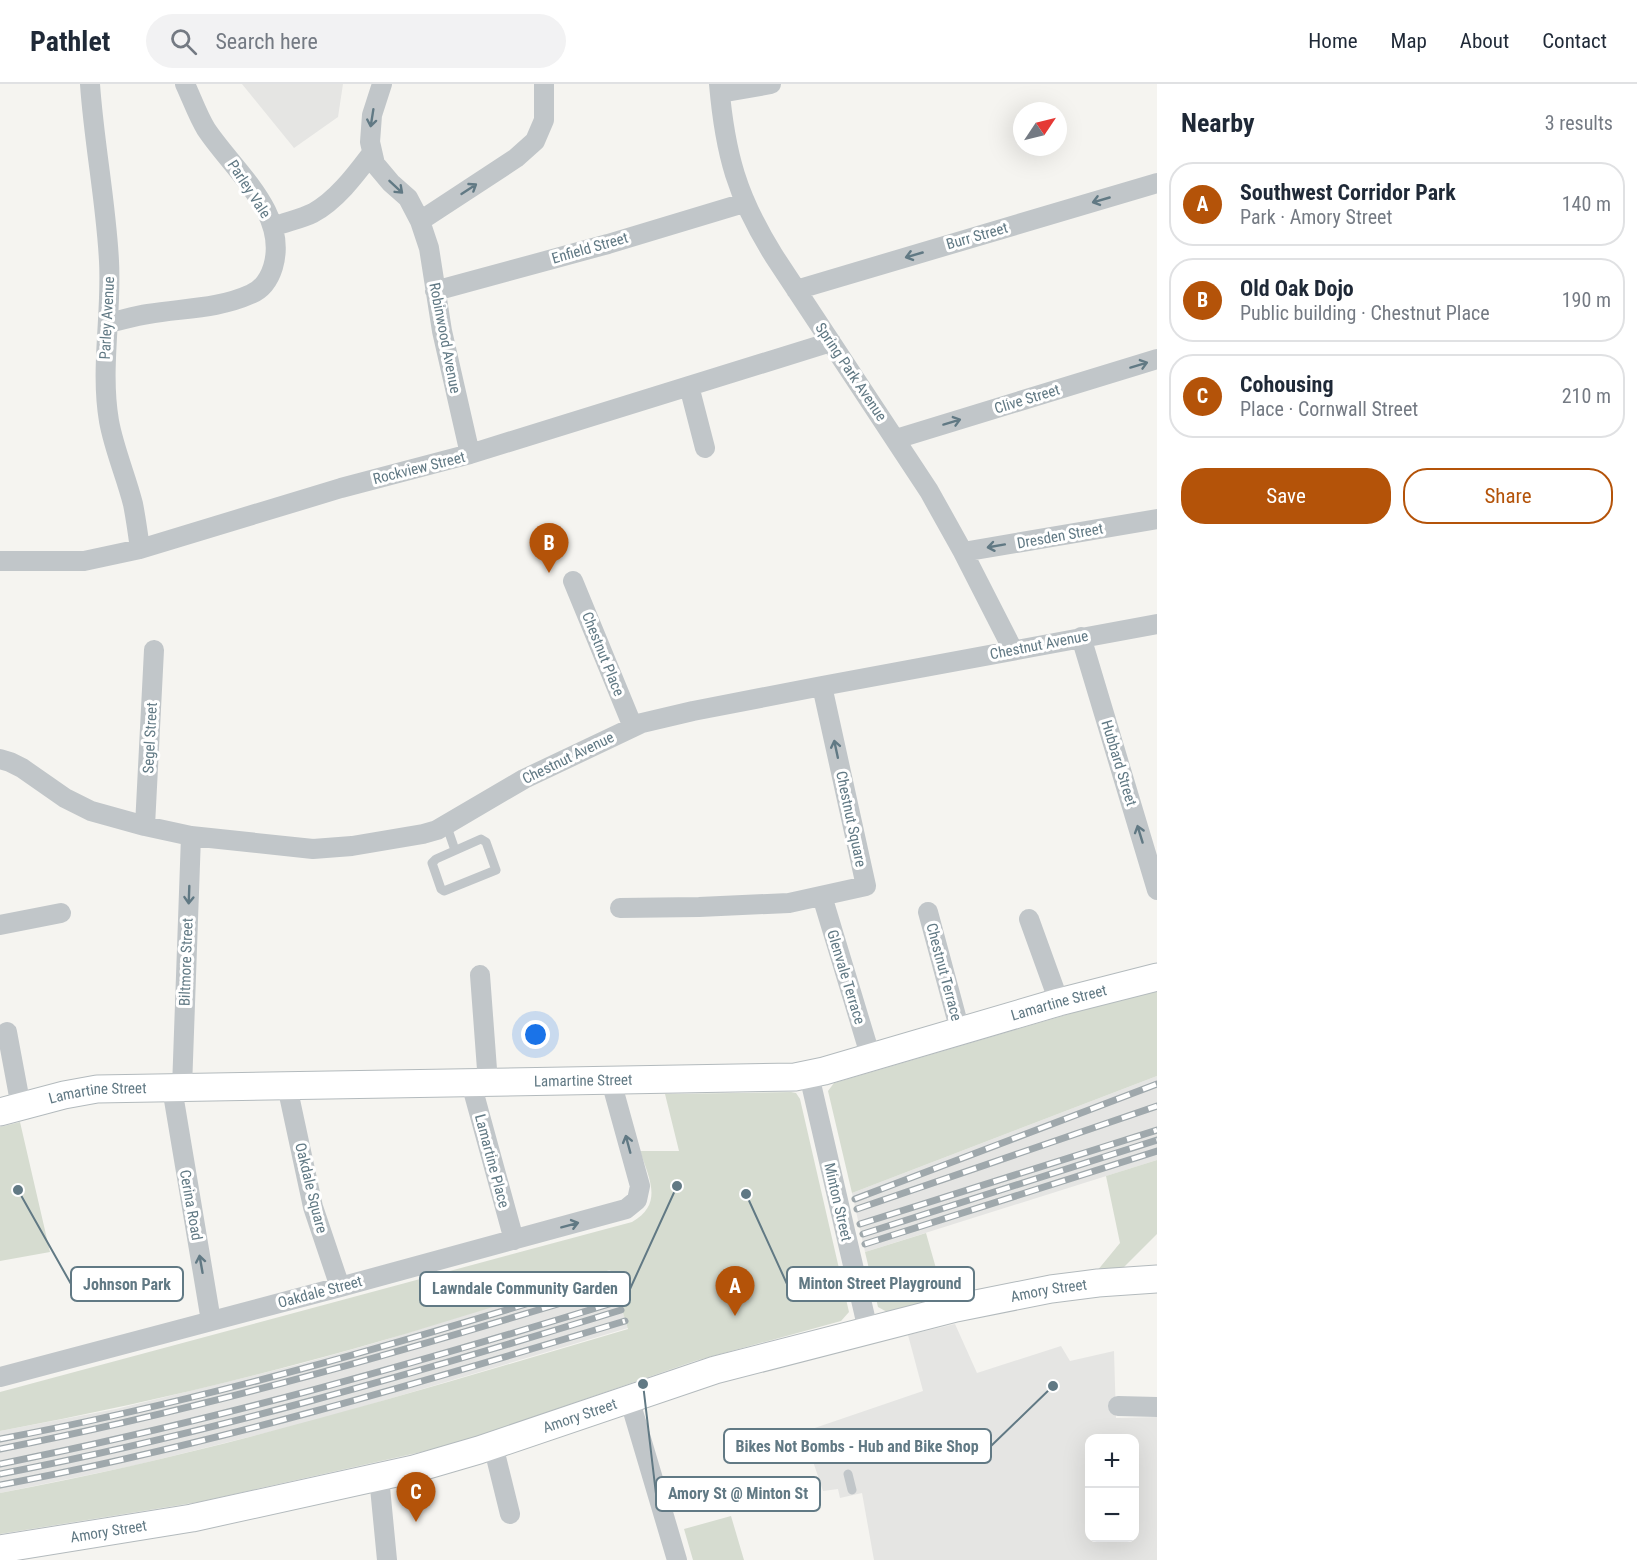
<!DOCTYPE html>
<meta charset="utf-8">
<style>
body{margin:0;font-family:"Roboto Condensed",sans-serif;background:#f2f2f3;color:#1f2937}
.controls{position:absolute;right:18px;bottom:18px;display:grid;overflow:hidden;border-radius:12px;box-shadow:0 6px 24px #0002}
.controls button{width:54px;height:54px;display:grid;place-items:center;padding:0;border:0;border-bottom:2px solid #e0e1e3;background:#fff;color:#1f2937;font:30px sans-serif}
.compass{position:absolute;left:1013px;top:18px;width:54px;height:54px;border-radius:50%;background:#fff;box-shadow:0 6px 24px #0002;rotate:55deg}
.you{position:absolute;left:536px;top:951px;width:21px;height:21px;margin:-15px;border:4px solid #fff;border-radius:50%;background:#1a73e8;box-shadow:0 0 0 9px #1a73e833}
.badge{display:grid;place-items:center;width:39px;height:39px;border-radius:50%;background:#b45309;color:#fff;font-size:20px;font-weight:700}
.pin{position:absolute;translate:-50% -50px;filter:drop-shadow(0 2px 3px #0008)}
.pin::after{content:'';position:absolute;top:32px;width:21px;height:18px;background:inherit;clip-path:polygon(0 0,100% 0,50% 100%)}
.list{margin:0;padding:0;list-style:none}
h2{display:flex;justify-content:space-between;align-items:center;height:78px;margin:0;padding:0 24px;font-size:26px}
h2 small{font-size:20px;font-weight:400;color:#747a83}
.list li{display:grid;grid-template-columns:39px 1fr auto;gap:18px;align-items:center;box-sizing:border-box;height:84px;margin:0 12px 12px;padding:0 12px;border:2px solid #e0e1e3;border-radius:24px}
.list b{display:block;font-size:22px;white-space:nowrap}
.list p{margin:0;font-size:20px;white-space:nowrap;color:#747a83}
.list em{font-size:20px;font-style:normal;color:#747a83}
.actions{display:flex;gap:12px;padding:18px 24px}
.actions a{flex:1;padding:14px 0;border:2px solid #b45309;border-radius:24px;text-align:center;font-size:21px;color:#b45309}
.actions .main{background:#b45309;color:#fff}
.icon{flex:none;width:33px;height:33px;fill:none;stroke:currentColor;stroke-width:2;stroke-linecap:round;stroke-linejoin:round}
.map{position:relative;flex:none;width:1157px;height:1476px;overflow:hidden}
header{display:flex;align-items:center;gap:36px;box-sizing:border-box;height:84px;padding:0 30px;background:#fff;border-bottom:2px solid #e0e1e3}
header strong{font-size:28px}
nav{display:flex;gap:33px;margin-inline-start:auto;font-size:21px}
.search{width:420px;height:54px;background:#f2f2f3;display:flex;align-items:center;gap:15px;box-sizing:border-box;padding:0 21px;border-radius:33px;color:#747a83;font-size:22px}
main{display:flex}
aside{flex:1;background:#fff}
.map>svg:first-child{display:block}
</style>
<header>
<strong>Pathlet</strong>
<div class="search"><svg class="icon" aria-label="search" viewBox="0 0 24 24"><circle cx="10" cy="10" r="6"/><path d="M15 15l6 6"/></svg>Search here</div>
<nav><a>Home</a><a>Map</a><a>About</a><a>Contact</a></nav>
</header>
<main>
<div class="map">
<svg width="1157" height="1476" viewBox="0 0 1157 1476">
<rect width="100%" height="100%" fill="#f5f4f0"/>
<path fill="#e5e5e3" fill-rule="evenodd" d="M242,0H343L338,33L294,64Z
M1157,992V1076L865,1168L852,1109Z
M610,1186L628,1244L318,1336L132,1382L0,1409V1347L116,1325L300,1280L378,1258Z
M955,1240L977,1289L1061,1262L1070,1277L1114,1267L1116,1334L1157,1333V1476H874L862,1409L840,1414L838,1405L823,1407L803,1348L923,1307L908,1251ZM1090,1354H1134V1454H1090Z"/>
<path fill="#d6dcd0" d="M1157,907V992L852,1109L828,1007L834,999L1103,920Z
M791,1008L796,1009L800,1015L849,1228L841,1237L695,1277L478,1352L430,1366L199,1418L0,1450V1409C213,1370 421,1306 628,1245L610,1186C507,1218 405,1252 301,1279C201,1306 101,1328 0,1347V1308L632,1138C664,1120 649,1094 640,1067H679L665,1010Z
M20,1038L50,1168L0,1177V1043Z
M1157,1076V1150L1123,1184L1097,1187L1120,1159L1106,1092Z
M926,1149L945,1216L889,1229L878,1223L865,1168Z
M731,1432L744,1476H693L684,1445Z"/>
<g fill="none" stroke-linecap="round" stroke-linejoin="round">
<g stroke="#b3babd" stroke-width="29">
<g id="secondary">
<path id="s1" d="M0,1028L64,1011L97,1005L795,993L824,987L1059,918L1157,893"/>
<path id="s2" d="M0,1465L192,1434L414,1385L479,1366L715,1286L956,1224L1051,1205L1098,1199L1157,1195"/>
</g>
</g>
<path stroke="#c1c6c9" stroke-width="9" d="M446,740L455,766
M481,755L486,758L496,786L444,807L441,805L432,779L436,775Z
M848,1390L852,1406"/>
<path stroke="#c1c6c9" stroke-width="20" d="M90,0C94,59 106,118 109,177C112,231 100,284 109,337C114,365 126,392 133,420C136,435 138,450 140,465
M382,0L372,31L370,58L375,80L391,99L408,114L420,137L429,164L442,247L470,370
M719,0C725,70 737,113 774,172L929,407L963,468L1013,566
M720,9L771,0
M420,137L516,74L535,57L544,36V0
M273,143C285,138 301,135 313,129C337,116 356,90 372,69
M796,206L1157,99
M435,207L608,160L744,119
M108,239C122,236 135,232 148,230C183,224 218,225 251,210C263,205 269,196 273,183C289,129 233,86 206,45C198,32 192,15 185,0
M689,302L705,364
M896,355L1157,275
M963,468L1157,435
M0,477H84L140,465L341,404L470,370L831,258
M573,497L633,643
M1081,553L1157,806
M0,675L10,678L22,684L65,714L91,727L145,742L191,752L313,765L352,762L423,750L437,746L524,695L642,639L693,627L822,602L1157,540
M145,742L154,566
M822,812L871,974
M620,824L699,823L789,819L866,802L822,602
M928,828L960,947
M1029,835L1059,918
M0,841L61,829
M480,891L488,999
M7,948L21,1023
M809,991L868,1246
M471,999L514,1156
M287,1002L313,1123L340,1203
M172,1004L211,1237
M182,1004L191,752
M0,1293L340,1203L626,1125L637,1116L640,1102L611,997
M629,1314L677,1476
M1118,1322L1157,1323
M493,1361L510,1430
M379,1393L387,1476"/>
<use href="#secondary" stroke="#fff" stroke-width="27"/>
<g stroke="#9fa8ac" stroke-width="7">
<path id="rail" d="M855,1115L1157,1000
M857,1125L1157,1022
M860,1140L1157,1046
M863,1150L1157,1056
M865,1160L1157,1067
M0,1355C208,1316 410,1256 611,1194
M0,1365C208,1324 411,1265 614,1203
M0,1380C210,1338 414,1280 619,1217
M0,1390C211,1349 416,1289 621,1226
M0,1401C212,1361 419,1299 625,1237"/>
</g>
<use href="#rail" stroke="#fff" stroke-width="4.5" stroke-dasharray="14" stroke-linecap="butt"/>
</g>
<defs><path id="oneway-shaft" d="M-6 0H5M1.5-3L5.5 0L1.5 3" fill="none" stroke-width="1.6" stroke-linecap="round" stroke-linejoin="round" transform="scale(1.5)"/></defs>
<g stroke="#617984">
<use href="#oneway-shaft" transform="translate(372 34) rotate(99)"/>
<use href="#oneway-shaft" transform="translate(396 103) rotate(43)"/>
<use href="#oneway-shaft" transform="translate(469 105) rotate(-33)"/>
<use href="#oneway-shaft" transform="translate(1101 116) rotate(164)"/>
<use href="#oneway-shaft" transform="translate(914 171) rotate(164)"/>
<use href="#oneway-shaft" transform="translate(1139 281) rotate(-17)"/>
<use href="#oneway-shaft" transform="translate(952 338) rotate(-17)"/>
<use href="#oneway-shaft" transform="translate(996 462) rotate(170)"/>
<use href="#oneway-shaft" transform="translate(836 665) rotate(-102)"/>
<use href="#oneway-shaft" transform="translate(1140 750) rotate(-107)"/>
<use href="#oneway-shaft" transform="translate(189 811) rotate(92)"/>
<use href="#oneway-shaft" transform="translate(628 1060) rotate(-105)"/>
<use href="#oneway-shaft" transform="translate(570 1141) rotate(-15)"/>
<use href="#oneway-shaft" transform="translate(201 1180) rotate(-100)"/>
</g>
<g text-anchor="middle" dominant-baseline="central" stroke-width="6" stroke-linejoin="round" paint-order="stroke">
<g font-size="15" fill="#617984" stroke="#fff">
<text transform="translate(249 105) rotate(57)">Parley Vale</text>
<text transform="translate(977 152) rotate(-16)">Burr Street</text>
<text transform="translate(590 164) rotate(-16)">Enfield Street</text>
<text transform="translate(107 234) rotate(-87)">Parley Avenue</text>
<text transform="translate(445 254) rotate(79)">Robinwood Avenue</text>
<text transform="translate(851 288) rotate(56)">Spring Park Avenue</text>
<text transform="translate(1027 315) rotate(-17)">Clive Street</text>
<text transform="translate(419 384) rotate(-14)">Rockview Street</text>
<text transform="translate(1060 452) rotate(-10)">Dresden Street</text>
<text transform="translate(1039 561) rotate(-11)">Chestnut Avenue</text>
<text transform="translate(603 570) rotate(68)">Chestnut Place</text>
<text transform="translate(150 654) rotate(-87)">Segel Street</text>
<text transform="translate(568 674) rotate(-26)">Chestnut Avenue</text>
<text transform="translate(1119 679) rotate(73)">Hubbard Street</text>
<text transform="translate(851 735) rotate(78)">Chestnut Square</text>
<text transform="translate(186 878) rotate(-88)">Biltmore Street</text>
<text transform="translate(944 888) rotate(75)">Chestnut Terrace</text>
<text transform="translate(846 893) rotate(73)">Glenvale Terrace</text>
<text stroke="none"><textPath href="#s1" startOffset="1072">Lamartine Street</textPath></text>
<text stroke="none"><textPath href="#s1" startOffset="586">Lamartine Street</textPath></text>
<text stroke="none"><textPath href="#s1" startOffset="100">Lamartine Street</textPath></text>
<text transform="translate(492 1077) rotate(75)">Lamartine Place</text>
<text transform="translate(311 1104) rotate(76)">Oakdale Square</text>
<text transform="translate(838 1118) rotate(77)">Minton Street</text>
<text transform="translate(191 1121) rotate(80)">Cerina Road</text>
<text stroke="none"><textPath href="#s2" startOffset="1082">Amory Street</textPath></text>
<text transform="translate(320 1208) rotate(-15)">Oakdale Street</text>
<text stroke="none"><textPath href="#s2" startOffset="596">Amory Street</textPath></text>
<text stroke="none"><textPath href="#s2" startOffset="110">Amory Street</textPath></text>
</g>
</g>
<path fill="none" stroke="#617984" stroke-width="2" d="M746 1110L787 1200M18 1106L71 1200M677 1102L630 1205M1053 1302L991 1362M643 1300L656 1410"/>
<g fill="#617984" stroke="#fff" stroke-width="2">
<circle cx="746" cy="1110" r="6"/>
<circle cx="18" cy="1106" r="6"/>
<circle cx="677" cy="1102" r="6"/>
<circle cx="1053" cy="1302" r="6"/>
<circle cx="643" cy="1300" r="6"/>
</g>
<g fill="#fff" stroke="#617984" stroke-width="2">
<rect x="787" y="1183" width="187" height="34" rx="6"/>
<rect x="71" y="1183" width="112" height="34" rx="6"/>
<rect x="420" y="1188" width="210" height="34" rx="6"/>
<rect x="724" y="1345" width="267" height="34" rx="6"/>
<rect x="656" y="1393" width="164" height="34" rx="6"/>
</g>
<g font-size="16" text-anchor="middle" font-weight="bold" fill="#617984">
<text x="880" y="1205">Minton Street Playground</text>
<text x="127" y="1206">Johnson Park</text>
<text x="525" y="1210">Lawndale Community Garden</text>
<text x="857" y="1368">Bikes Not Bombs - Hub and Bike Shop</text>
<text x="738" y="1415">Amory St @ Minton St</text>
</g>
</svg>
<div class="controls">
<button>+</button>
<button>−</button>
</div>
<svg class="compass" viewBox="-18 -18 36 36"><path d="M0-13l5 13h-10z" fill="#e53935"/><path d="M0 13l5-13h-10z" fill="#747a83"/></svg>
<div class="you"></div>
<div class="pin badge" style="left:735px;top:1232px">A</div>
<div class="pin badge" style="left:549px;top:489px">B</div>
<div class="pin badge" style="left:416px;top:1438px">C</div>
</div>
<aside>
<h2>Nearby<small>3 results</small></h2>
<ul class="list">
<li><span class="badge">A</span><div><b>Southwest Corridor Park</b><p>Park · Amory Street</p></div><em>140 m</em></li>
<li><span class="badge">B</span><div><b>Old Oak Dojo</b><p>Public building · Chestnut Place</p></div><em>190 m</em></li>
<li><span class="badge">C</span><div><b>Cohousing</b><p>Place · Cornwall Street</p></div><em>210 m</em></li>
</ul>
<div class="actions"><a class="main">Save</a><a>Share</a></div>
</aside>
</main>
